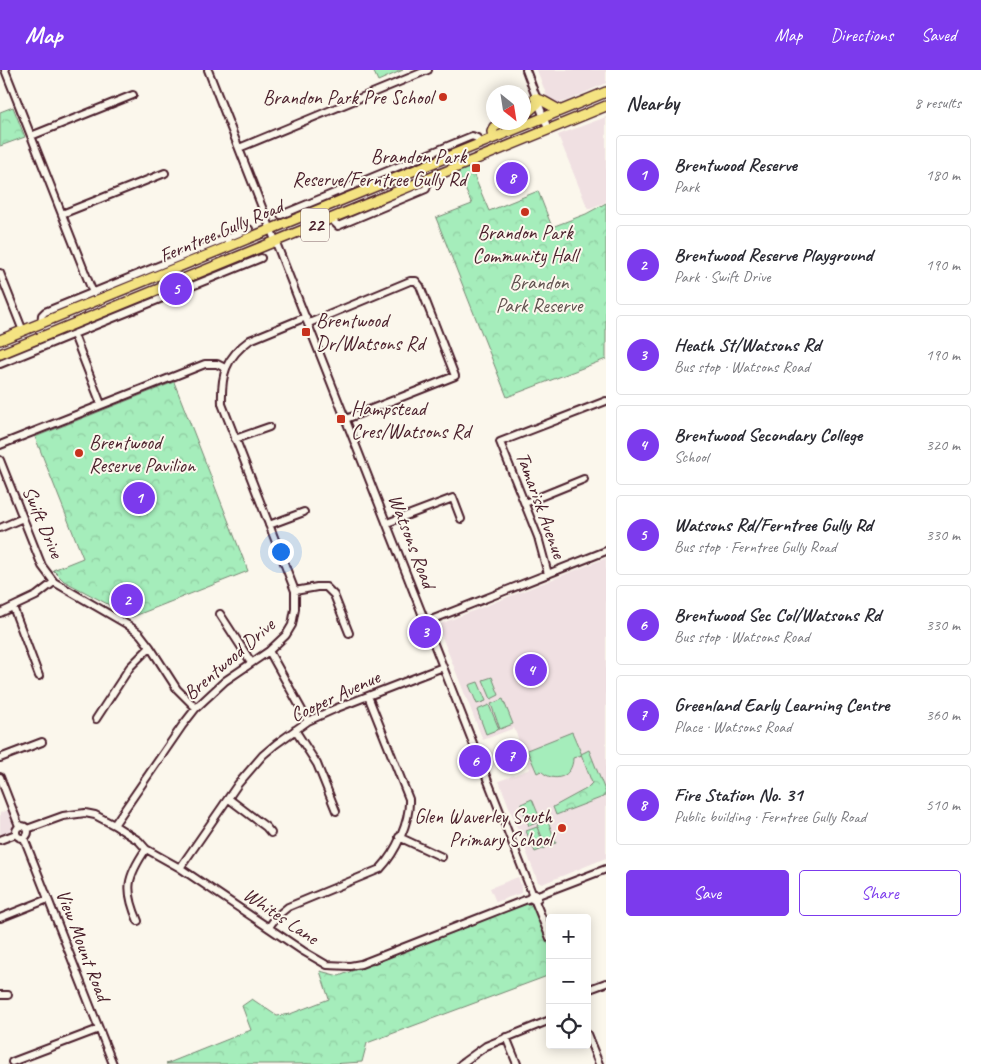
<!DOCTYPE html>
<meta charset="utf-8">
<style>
body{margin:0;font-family:Caveat,sans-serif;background:#f2f2f3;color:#2b2b33}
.controls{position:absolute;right:15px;bottom:15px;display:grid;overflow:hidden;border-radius:5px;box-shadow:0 2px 12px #0003}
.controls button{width:45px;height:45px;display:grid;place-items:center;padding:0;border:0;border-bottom:1px solid #e1e1e2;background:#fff;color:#2b2b33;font:25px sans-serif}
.compass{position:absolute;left:486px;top:15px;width:45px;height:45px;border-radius:50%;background:#fff;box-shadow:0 2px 12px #0003;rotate:150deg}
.you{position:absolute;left:280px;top:481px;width:18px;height:18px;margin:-12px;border:4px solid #fff;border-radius:50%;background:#1a73e8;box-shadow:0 0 0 8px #1a73e833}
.badge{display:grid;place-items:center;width:32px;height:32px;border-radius:50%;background:#7c3aed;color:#fff;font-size:16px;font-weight:700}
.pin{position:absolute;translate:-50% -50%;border:2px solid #fff;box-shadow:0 1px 5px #0006}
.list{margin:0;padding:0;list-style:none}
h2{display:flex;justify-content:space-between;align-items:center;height:65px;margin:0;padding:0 20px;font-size:21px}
h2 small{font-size:16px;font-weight:400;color:#7c7c81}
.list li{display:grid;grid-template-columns:32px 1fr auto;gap:15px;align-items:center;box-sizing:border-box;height:80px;margin:0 10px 10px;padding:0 10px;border:1px solid #e1e1e2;border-radius:5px}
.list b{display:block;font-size:19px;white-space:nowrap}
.list p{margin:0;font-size:16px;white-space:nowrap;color:#7c7c81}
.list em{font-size:16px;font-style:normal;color:#7c7c81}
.actions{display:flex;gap:10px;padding:15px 20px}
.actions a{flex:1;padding:11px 0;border:1px solid #7c3aed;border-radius:5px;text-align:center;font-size:18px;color:#7c3aed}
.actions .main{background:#7c3aed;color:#fff}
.icon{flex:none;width:28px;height:28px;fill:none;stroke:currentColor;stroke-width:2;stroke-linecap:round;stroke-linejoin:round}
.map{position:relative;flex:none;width:606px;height:994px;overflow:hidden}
header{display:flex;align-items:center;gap:30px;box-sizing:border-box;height:70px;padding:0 25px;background:#7c3aed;color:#fff}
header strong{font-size:24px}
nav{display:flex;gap:28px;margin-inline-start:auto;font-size:18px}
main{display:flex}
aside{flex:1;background:#fff}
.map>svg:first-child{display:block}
</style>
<header>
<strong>Map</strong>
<nav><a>Map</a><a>Directions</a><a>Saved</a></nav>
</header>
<main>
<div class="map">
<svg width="606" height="994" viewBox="0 0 606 994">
<defs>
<pattern id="forest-crowns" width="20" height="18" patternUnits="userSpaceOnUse" patternTransform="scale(1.25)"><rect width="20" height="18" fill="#a5edbb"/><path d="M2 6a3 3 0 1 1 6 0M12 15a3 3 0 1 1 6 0" fill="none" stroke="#90cba1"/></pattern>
</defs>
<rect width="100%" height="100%" fill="#fbf7ec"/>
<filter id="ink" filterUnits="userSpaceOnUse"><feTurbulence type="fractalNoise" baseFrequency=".02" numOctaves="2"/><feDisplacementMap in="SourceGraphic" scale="10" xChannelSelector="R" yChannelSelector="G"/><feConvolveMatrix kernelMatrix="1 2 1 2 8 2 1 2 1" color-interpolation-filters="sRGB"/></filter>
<g filter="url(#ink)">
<path fill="#f0e0e2" d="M537,0H606V13L567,31L557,33L549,32Z
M606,47V132L588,139L558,65Z
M606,488V788L542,814L538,812L499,711L530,699L514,658L483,670L438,557L440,554Z
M9,739L15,754L11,762L0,766V743Z
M518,807L522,818L521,823L496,832L490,818Z"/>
<path fill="#a5edbb" stroke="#788673" d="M373,0H403L378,11Z
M492,607L499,625L491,629L483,610Z
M478,612L486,631L477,634L469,615Z
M503,629L513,654L500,659L491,634Z
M489,635L499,659L486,664L477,640Z
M572,662L582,685L573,688C573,707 554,714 541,701L537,703L527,680Z
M532,729L541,751L529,756L521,734Z
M548,751L556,773L546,776L537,755Z
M537,757L545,778L535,782L526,761Z"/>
<path fill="url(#forest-crowns)" stroke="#788673" d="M13,37L25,67L0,76V42Z
M469,94L489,141L538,121L552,157L586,144L606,133V289L507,327L436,148L472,134L456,99Z
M174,312L248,501L132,547L64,511L53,500L83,488L35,367Z
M589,680L606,723L603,727L556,745L553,737L586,719L592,713L581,684Z
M526,833L535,837L550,877V905L367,973L362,992L331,994H166L251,960L242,936L252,929L277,946L290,944L329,929L320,901L339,906Z"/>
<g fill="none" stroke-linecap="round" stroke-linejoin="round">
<g stroke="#4a1f2b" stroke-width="10">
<path id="minor" d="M5,0L93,223
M208,0L532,823
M526,0L548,59
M31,66L133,25
M239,78L428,0
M62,144L165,103
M281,145L472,66L477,68L480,73
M331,149L338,156L426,119L430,107
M227,168L249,159
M0,203L23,261
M309,253L410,211H416L420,216L455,306L346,349
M41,254L42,245L45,242L227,168L231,176
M74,265L101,334
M0,294L261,188
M235,369L269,357
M0,375L205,294H217L225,298
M0,390L42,496L54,512L128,555L140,564L150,577L177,619L196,638
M525,433L584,409
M387,453L453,428L461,449
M269,455L304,442
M0,458L23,448
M548,504L538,467L500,372L606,331
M295,521L317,517H326L334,525L349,563
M13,537L39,606
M0,543L36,526L54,512
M220,544L251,592
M426,552L606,481
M269,581L308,651
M96,649L130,597L150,577
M295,660L317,694L336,741
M0,688L42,672
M0,707L19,756
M229,729L266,757L271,763
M114,755L182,656L196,638L225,611L269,581L286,565L292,555L295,539V521L222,334C221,305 225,288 250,270L306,247
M16 762a6 6 0 1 1 12 0a6 6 0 1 1-12 0Z
M27,759L63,746L85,743L95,745L114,755L139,771L146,779L180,798L303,881L327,895L350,896L361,894L530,828
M399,767L442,787
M24,768L113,994
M0,770L16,764
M180,798L238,714L263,685L276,674L308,651L337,638L443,597
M538,825V828L535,831L530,828L532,823L538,825L606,799
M535,831L550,868
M0,848L48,829
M138,851C124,819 127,807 146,779
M269,857L277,846L288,837L380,799C396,782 410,752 409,729L368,626
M587,920L606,913
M0,925H8
M587,964L599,994
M506,967L517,994
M12,992L99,959
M461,994L486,976L550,950"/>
</g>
<g stroke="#4a1f2b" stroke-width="12">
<path id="major" d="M535,28L543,31L559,40
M524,45L537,34
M494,67L492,62L494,57L505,52
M0,270L606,22
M0,284L606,36"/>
</g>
<use href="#minor" stroke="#fbf7ec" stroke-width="6"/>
<use href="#major" stroke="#f4e382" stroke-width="9"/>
</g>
</g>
<g fill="#c8321e" stroke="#fbf7ec" stroke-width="2">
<circle cx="443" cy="27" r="5"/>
<rect x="471" y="93" width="10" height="10" rx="2.5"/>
<circle cx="525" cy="142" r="5"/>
<rect x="301" y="257" width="10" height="10" rx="2.5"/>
<rect x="336" y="344" width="10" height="10" rx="2.5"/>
<circle cx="79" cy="383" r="5"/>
<circle cx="562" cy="758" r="5"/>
</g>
<g text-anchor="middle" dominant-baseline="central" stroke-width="4" stroke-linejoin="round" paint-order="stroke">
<rect fill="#fbf7ec" stroke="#7f6065" stroke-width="1" x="301" y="138.5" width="28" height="33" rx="4"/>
<g font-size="19" font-weight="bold" fill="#4a1f2b">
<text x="315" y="155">22</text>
</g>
<g font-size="20" fill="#4a1f2b" stroke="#fbf7ec" text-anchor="end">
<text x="433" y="27">Brandon Park Pre School</text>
<text x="466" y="86">Brandon Park<tspan x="466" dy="23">Reserve/Ferntree Gully Rd</tspan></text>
<text x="525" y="162" text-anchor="middle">Brandon Park<tspan x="525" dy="23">Community Hall</tspan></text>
<text x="316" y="250" text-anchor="start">Brentwood<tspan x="316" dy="23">Dr/Watsons Rd</tspan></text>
<text x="351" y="338" text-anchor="start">Hampstead<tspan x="351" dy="23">Cres/Watsons Rd</tspan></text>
<text x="89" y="372" text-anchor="start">Brentwood<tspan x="89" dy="23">Reserve Pavilion</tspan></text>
<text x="552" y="746">Glen Waverley South<tspan x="552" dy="23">Primary School</tspan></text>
</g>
<g font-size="20" fill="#4a1f2b" stroke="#fbf7ec">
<text transform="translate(221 161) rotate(-23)">Ferntree Gully Road</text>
<text transform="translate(541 435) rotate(70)">Tamarisk Avenue</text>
<text transform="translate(43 452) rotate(67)">Swift Drive</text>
<text transform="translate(412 471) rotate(69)">Watsons Road</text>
<text transform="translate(229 589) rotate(-41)">Brentwood Drive</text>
<text transform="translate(335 626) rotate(-25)">Cooper Avenue</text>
<text transform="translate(281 846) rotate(34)">Whites Lane</text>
<text transform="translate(83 875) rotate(69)">View Mount Road</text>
</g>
<g font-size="20" fill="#61524f" stroke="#fbf7ec">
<text x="539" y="212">Brandon<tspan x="539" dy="23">Park Reserve</tspan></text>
</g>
</g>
</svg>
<div class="controls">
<button>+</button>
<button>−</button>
<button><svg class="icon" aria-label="locate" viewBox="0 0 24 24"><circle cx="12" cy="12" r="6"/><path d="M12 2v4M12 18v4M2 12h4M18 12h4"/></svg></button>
</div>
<svg class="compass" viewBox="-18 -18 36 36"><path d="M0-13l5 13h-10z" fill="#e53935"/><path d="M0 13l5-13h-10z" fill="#7c7c81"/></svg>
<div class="you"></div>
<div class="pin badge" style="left:139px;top:428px">1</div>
<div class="pin badge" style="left:127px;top:530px">2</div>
<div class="pin badge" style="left:425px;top:562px">3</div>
<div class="pin badge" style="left:531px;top:600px">4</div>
<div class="pin badge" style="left:176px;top:219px">5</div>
<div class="pin badge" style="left:475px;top:691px">6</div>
<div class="pin badge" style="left:511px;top:686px">7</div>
<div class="pin badge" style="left:512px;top:108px">8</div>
</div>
<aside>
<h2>Nearby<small>8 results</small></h2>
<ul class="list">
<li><span class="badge">1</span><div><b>Brentwood Reserve</b><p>Park</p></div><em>180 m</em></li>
<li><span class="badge">2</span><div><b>Brentwood Reserve Playground</b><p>Park · Swift Drive</p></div><em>190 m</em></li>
<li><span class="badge">3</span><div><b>Heath St/Watsons Rd</b><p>Bus stop · Watsons Road</p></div><em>190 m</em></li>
<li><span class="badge">4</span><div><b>Brentwood Secondary College</b><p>School</p></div><em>320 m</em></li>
<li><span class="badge">5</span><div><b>Watsons Rd/Ferntree Gully Rd</b><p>Bus stop · Ferntree Gully Road</p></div><em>330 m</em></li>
<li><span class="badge">6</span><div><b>Brentwood Sec Col/Watsons Rd</b><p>Bus stop · Watsons Road</p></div><em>330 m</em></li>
<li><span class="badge">7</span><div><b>Greenland Early Learning Centre</b><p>Place · Watsons Road</p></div><em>360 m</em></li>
<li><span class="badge">8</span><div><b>Fire Station No. 31</b><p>Public building · Ferntree Gully Road</p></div><em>510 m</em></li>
</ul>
<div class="actions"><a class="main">Save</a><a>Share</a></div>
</aside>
</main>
